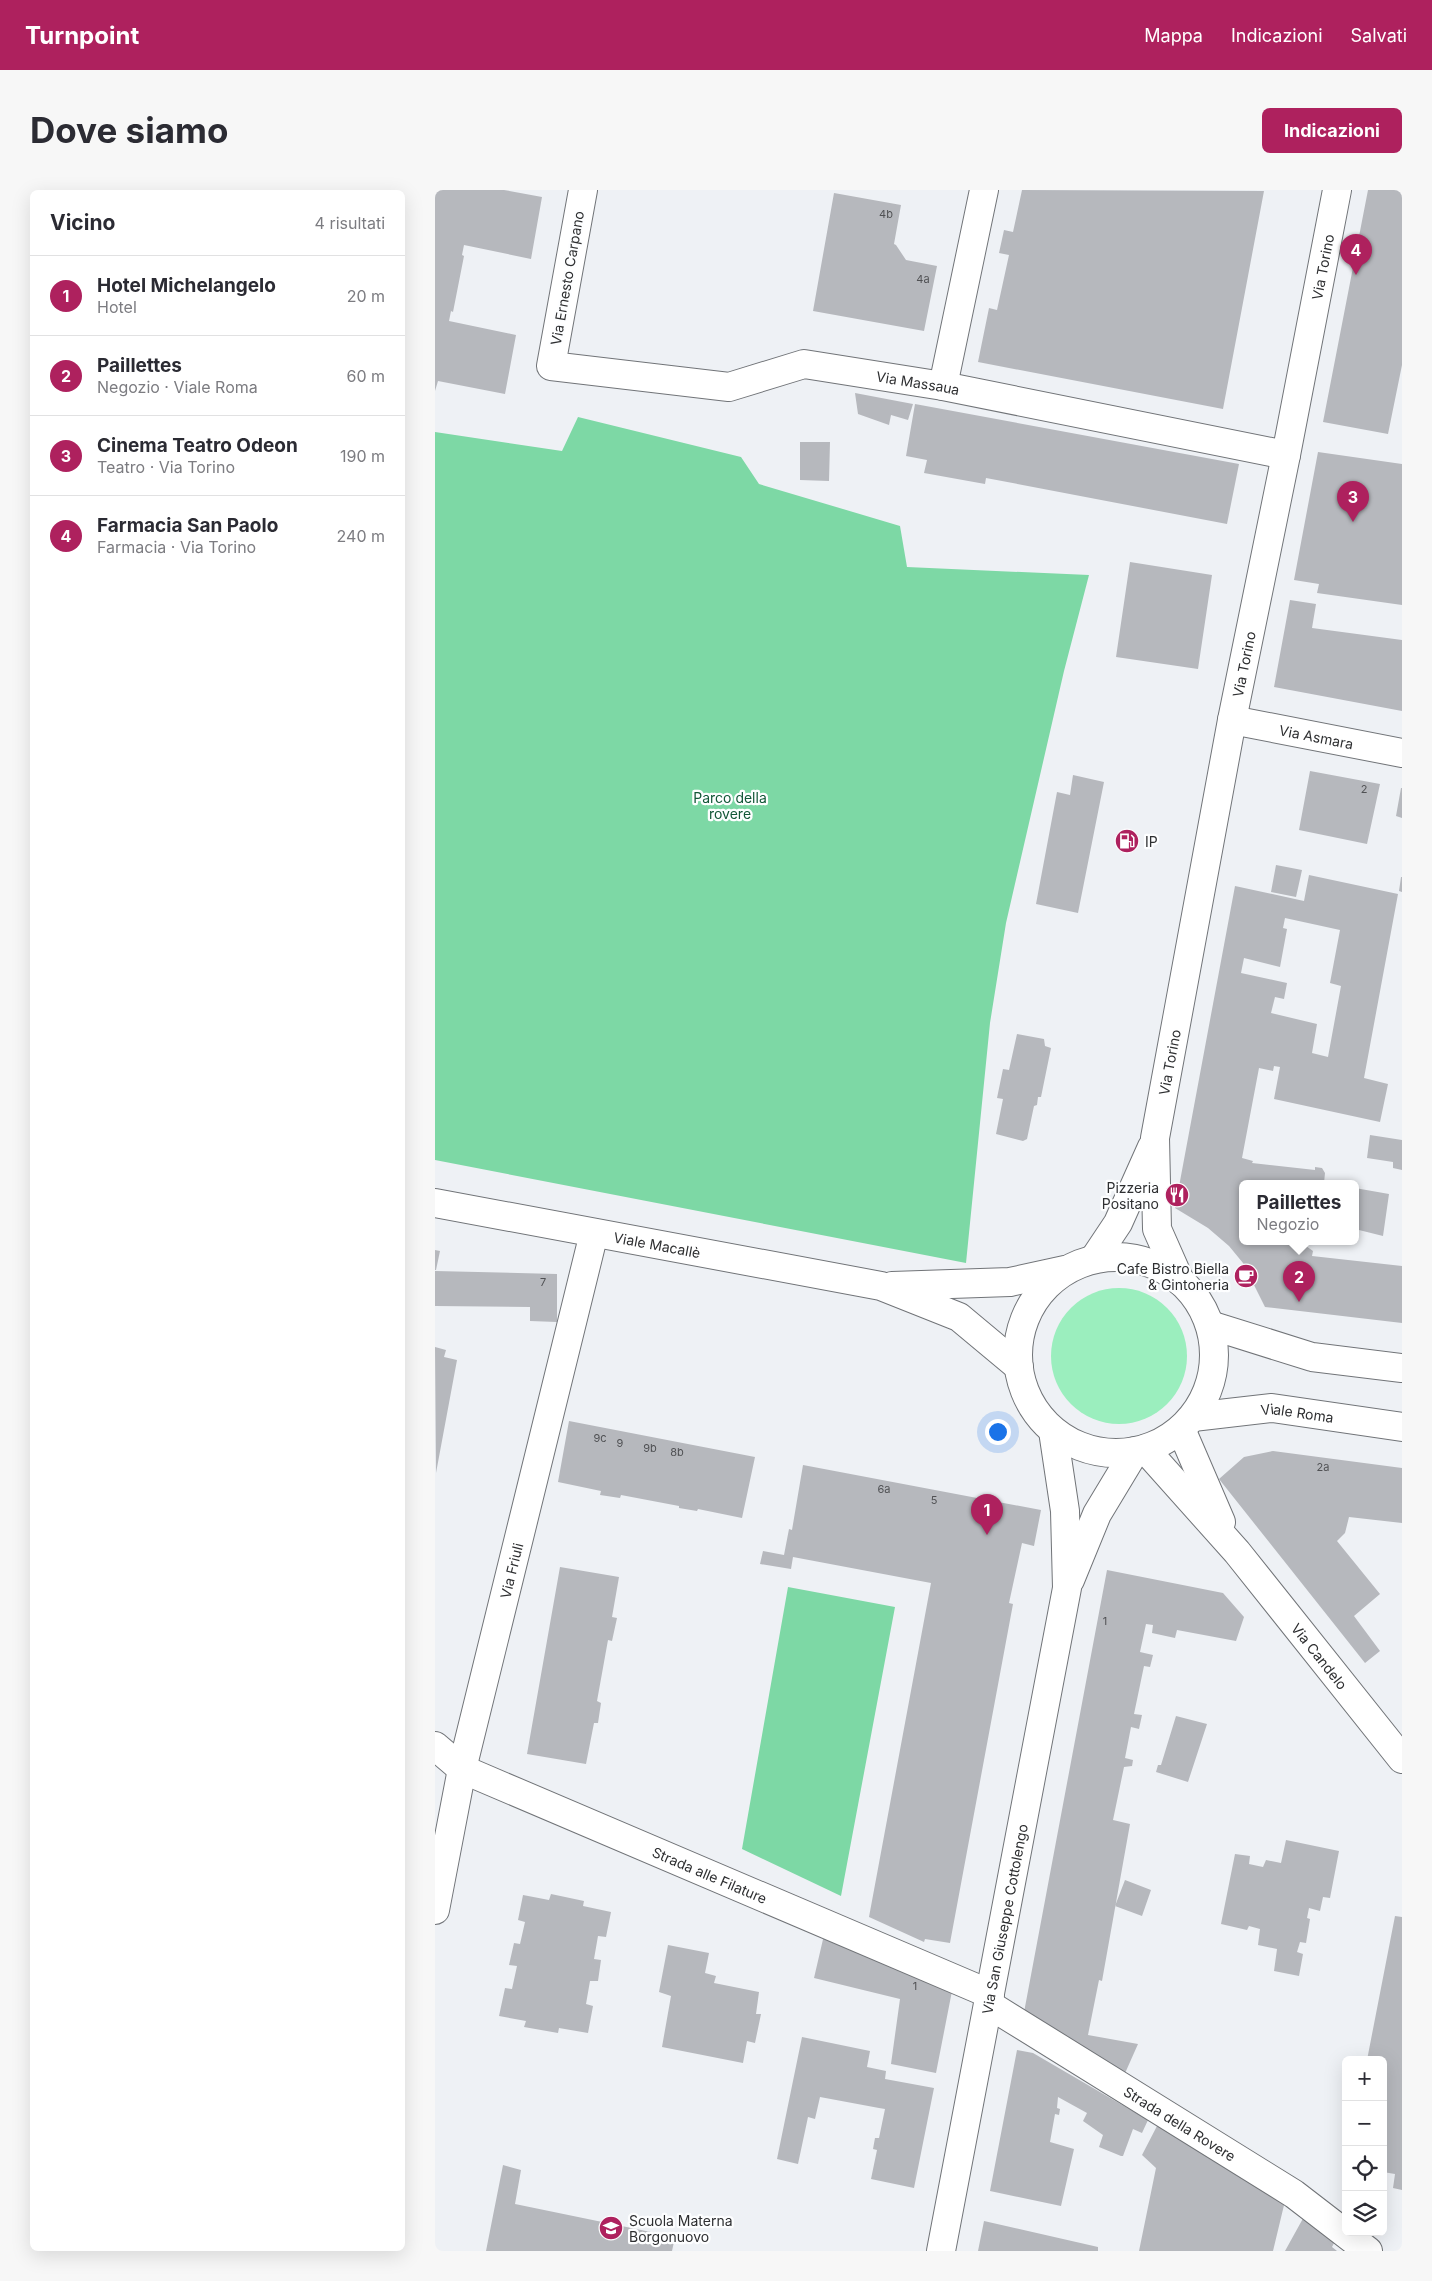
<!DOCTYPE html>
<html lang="it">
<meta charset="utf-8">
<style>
body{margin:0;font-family:Inter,sans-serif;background:#f7f7f7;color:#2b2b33}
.controls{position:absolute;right:15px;bottom:15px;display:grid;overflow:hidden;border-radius:8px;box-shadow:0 5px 20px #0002}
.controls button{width:45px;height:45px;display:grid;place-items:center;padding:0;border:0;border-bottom:1px solid #e1e1e2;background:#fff;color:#2b2b33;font:25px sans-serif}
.you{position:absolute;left:562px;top:1241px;width:18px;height:18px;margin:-12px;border:4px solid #fff;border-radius:50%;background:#1a73e8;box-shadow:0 0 0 8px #1a73e833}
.badge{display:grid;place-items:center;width:32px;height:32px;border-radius:50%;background:#ae215e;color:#fff;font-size:16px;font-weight:700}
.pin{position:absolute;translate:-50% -41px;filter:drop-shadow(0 1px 2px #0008)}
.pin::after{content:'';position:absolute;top:26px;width:18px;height:15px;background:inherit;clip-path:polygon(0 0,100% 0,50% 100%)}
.popup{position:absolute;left:804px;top:990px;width:120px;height:65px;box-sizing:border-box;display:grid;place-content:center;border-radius:8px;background:#fff;filter:drop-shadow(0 1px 4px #0005);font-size:16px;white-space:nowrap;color:#7c7c81}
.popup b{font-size:19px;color:#2b2b33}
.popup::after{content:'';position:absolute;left:50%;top:100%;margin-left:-10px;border:10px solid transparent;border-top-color:#fff}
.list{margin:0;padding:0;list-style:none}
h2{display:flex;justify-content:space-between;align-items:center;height:65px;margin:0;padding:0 20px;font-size:21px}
h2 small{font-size:16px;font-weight:400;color:#7c7c81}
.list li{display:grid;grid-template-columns:32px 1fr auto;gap:15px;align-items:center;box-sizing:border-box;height:80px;padding:0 20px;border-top:1px solid #e1e1e2}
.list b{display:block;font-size:19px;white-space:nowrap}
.list p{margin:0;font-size:16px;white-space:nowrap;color:#7c7c81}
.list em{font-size:16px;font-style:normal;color:#7c7c81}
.icon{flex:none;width:28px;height:28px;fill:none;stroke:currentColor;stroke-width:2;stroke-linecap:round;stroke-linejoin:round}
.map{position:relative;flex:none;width:967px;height:2061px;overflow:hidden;border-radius:8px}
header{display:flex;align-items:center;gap:30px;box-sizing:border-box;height:70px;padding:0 25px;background:#ae215e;color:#fff}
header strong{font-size:24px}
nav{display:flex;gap:28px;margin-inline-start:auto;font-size:18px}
.intro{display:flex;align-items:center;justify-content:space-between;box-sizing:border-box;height:120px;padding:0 30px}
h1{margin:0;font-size:35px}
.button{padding:12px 22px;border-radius:8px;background:#ae215e;color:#fff;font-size:18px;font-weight:700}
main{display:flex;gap:30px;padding:0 30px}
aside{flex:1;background:#fff;border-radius:8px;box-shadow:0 5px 20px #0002}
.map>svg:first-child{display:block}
</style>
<header>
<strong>Turnpoint</strong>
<nav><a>Mappa</a><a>Indicazioni</a><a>Salvati</a></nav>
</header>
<div class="intro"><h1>Dove siamo</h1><a class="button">Indicazioni</a></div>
<main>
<aside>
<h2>Vicino<small>4 risultati</small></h2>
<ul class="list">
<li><span class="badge">1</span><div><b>Hotel Michelangelo</b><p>Hotel</p></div><em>20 m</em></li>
<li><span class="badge">2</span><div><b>Paillettes</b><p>Negozio · Viale Roma</p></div><em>60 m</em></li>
<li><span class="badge">3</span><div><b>Cinema Teatro Odeon</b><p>Teatro · Via Torino</p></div><em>190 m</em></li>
<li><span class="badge">4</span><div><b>Farmacia San Paolo</b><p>Farmacia · Via Torino</p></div><em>240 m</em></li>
</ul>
</aside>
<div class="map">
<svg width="967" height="2061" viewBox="0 0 967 2061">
<rect width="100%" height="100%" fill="#eef1f5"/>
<path fill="#9beebe" d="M616 1166a68 68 0 1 1 136 0a68 68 0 1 1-136 0Z"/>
<path fill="#7dd8a5" d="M143,227L306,267L324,294L465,336L472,377L654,385L629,481L571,733L555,833L531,1073L0,970V242L127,261Z
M353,1397L460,1417L406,1706L307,1659Z"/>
<path fill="#b6b8bd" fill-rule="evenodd" d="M0,0H69L107,7L96,69L29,55L27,65L29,66L18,122L16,121L14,131L81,145L70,204L3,191L0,201Z
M587,0L829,1L788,219L543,172L554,118L562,120L574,65L564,63L569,40L578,42Z
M933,0H967V175L953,244L888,232Z
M399,3L466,15L459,54L461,55L471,70L502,76L489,141L378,121Z
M420,203L478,214L473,230L456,225L454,235L423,224Z
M480,214L804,274L792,334L551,288L550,294L489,283L492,270L471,266Z
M365,252H395L394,291L365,290Z
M883,262L967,274V415L882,403L884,394L859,390Z
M695,372L777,385L763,479L681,467Z
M855,410L881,414L877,438L967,450V521L839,497Z
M875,581L945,594L932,654L864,640Z
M638,585L669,592L643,723L601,714L622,602L635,605Z
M966,598H967V628L961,626Z
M841,675L867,680L861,707L836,702Z
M874,685L963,704L929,888L953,894L945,932L839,909L845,877L839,876L838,881L824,878L807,968L818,971L817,973L880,980V977L887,978L890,983L889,993H808V1051H864L878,1061L877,1066L967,1076V1133L830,1117L808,1073L794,1056L773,1038L740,1018L800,696L869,711ZM850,728L905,740L895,793L906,796L893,867L877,863L882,834L836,823L840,807L849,809L852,793L806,783L809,768L845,777L852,739L848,738Z
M966,687H967V702L964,701Z
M582,844L609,849L610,856L616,858L606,907H603L602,915L599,916L592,949L588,951L561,944L568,909L562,908L568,879L574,880Z
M935,945L967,950V980L958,978V972L932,968Z
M920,998L954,1004L948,1046L920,1039Z
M0,1060L5,1061L1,1080H0Z
M0,1081L122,1084V1132L95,1131V1117L0,1116Z
M0,1157L11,1160L9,1167L22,1170L1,1283Z
M134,1231L320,1267L307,1328L263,1319L262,1321L244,1318V1316L186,1305L185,1308L165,1305L166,1301L123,1292Z
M838,1261L967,1278V1333L914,1327L910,1343L902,1351L945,1404L919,1426L945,1461L930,1473L784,1289L809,1267Z
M368,1275L606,1320L599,1356L587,1353L574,1413L578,1414L515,1753L490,1749L489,1752L434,1727L496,1393L358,1367L356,1379L325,1374L328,1361L349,1365L354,1339L357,1340Z
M125,1377L184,1387L177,1427L182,1428L177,1451L173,1450L162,1511L166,1513L163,1533H159L151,1574L92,1564Z
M672,1380L788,1403L809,1427L801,1451L742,1440L740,1448L717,1443L718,1435L711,1434L705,1462L718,1465L715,1477L709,1476L699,1524L707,1525L704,1539L696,1537L690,1568L698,1570L697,1576L689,1577L678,1630L695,1634L667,1791L664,1790L653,1845L703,1854L687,1890L587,1833Z
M741,1526L772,1534L753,1592L721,1582L723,1575H726Z
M851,1650L904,1661L895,1708L888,1707L885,1721L874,1718L872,1728L875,1729L871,1753L865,1752L862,1762L868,1764L864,1786L839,1781L842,1759L823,1755L825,1739L814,1736L812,1740L786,1734L800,1664L815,1666L814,1674L828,1677L831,1670L846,1673Z
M690,1690L716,1700L707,1726L680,1716Z
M116,1704L149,1711L148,1716L176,1722L171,1747L163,1746L159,1769L166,1770L163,1791H155L151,1814L158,1816L153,1843L124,1838L123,1843L89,1837L91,1831L64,1826L70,1798L77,1799L82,1776L74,1775L79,1753L85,1754L90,1732L83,1730L88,1705L114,1710Z
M960,1726L967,1727V2000L958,1998L960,1984L948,1982V1870H932Z
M389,1745L517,1801L501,1883L456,1874L465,1809L379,1788Z
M233,1755L274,1763L270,1783L281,1786L279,1793L324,1802L321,1824H326L320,1853L312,1851L308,1873L227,1857L236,1806L224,1802Z
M367,1847L435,1861L432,1877L451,1881L450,1889L499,1898L479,1998L436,1989L442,1960L438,1959L440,1948H444L450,1919L444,1918L385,1907L380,1929L373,1927L363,1974L342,1969Z
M582,1860L598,1863L713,1930L707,1943L698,1939L688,1966H686L664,1957L668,1945L648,1931L652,1923L623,1907L622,1918L625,1919L624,1925L620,1924L615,1952L639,1959L626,2016L555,2001Z
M722,1936L850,2011L838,2061H704L721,1978L707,1965Z
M68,1975L86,1980L80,2014L240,2047L237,2061H51Z
M871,2023L904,2043L897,2057L902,2061H850Z
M549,2031L663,2057V2061H543Z"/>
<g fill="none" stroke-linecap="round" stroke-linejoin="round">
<g stroke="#717478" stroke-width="30">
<g id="minor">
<path id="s1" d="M148,0L116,176L294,197L369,174L508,196L851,265"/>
<path d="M508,196L549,0"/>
<path id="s2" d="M797,530L967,563"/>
<path id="s3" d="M0,1013L446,1096L524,1127L584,1177"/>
<circle cx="681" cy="1165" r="98"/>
<path d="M659,1069L683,1033L717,957"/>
<path id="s4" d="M745,1091L722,1039L720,948L797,530L851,265L902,0"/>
<path d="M457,1096L575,1092L630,1080"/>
<path d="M775,1135L877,1167L967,1178"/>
<path id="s5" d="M758,1227L837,1218L967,1237"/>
<path d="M746,1239L786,1332"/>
<path id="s6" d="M710,1259L802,1362L967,1569"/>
<path d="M635,1390L662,1324L700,1261"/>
<path id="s7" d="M0,1556L27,1579L555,1804"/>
<path id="s8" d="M0,1720L27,1579L159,1043"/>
<path id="s9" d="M553,1814L859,2004L933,2061"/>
<path id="s10" d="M506,2061L632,1398L630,1321L618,1241"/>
</g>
</g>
<use href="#minor" stroke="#fff" stroke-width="28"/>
</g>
<defs>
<g id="fuel-disc" transform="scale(1.25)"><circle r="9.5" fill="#ae215e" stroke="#fdfeff"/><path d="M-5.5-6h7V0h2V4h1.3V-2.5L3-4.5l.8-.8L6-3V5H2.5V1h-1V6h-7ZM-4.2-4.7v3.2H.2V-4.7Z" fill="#fff"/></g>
<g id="restaurant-disc" transform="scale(1.25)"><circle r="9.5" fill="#ae215e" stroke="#fdfeff"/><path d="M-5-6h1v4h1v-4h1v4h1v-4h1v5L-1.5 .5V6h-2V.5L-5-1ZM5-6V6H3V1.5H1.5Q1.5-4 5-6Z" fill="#fff"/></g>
<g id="cafe-disc" transform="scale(1.25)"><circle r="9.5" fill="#ae215e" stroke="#fdfeff"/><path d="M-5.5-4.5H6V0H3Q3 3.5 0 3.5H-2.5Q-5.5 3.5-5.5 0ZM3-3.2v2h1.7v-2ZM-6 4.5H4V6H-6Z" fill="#fff"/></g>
<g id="school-disc" transform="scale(1.25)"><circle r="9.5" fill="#ae215e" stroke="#fdfeff"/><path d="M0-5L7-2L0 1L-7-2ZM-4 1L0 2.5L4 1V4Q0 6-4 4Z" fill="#fff"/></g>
</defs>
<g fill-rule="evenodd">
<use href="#fuel-disc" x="692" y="651"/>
<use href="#restaurant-disc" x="742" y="1005"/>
<use href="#cafe-disc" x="811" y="1086"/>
<use href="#school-disc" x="176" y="2038"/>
</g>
<g text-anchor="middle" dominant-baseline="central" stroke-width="4.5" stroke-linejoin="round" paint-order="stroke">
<g font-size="11" fill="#505154">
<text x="451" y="24">4b</text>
<text x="488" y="89">4a</text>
<text x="929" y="599">2</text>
<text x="108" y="1092">7</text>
<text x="165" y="1248">9c</text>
<text x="185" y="1253">9</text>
<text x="215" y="1258">9b</text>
<text x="242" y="1262">8b</text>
<text x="888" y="1277">2a</text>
<text x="449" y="1299">6a</text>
<text x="499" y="1310">5</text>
<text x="670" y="1431">1</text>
<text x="480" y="1796">1</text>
</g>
<g font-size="14" fill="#2e2f31" stroke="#fdfeff">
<text stroke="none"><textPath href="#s4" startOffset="1035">Via Torino</textPath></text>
<text transform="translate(132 88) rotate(-80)">Via Ernesto Carpano</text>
<text stroke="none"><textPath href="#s1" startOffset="552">Via Massaua</textPath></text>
<text stroke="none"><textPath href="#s4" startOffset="630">Via Torino</textPath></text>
<text stroke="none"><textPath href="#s2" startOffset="86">Via Asmara</textPath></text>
<text stroke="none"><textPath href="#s4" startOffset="225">Via Torino</textPath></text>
<text stroke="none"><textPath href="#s3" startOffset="226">Viale Macallè</textPath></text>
<text stroke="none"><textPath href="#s5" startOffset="105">Viale Roma</textPath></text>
<text stroke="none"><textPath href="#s8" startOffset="348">Via Friuli</textPath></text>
<text stroke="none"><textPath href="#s6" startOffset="271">Via Candelo</textPath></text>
<text stroke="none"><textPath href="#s7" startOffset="305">Strada alle Filature</textPath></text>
<text stroke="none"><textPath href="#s10" startOffset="338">Via San Giuseppe Cottolengo</textPath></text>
<text stroke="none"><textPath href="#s9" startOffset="226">Strada della Rovere</textPath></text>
</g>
<g font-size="14" fill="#115737" stroke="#fdfeff">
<text x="295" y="607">Parco della<tspan x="295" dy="16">rovere</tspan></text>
</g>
<g font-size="14" fill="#2e2f31" stroke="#fdfeff" text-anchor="start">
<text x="710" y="651">IP</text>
<text x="724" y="997" text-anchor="end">Pizzeria<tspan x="724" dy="16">Positano</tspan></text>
<text x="794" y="1078" text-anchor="end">Cafe Bistro Biella<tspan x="794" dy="16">&amp; Gintoneria</tspan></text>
<text x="194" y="2030">Scuola Materna<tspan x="194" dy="16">Borgonuovo</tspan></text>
</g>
</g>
</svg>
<div class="controls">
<button>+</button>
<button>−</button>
<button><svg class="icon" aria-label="locate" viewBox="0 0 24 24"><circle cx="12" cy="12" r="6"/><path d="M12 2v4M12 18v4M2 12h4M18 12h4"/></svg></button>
<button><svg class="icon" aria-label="layers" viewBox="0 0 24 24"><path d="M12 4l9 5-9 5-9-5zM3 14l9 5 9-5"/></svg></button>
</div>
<div class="you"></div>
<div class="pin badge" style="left:552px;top:1345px">1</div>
<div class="pin badge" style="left:864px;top:1112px">2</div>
<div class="popup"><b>Paillettes</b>Negozio</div>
<div class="pin badge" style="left:918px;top:332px">3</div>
<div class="pin badge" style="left:921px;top:85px">4</div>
</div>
</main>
